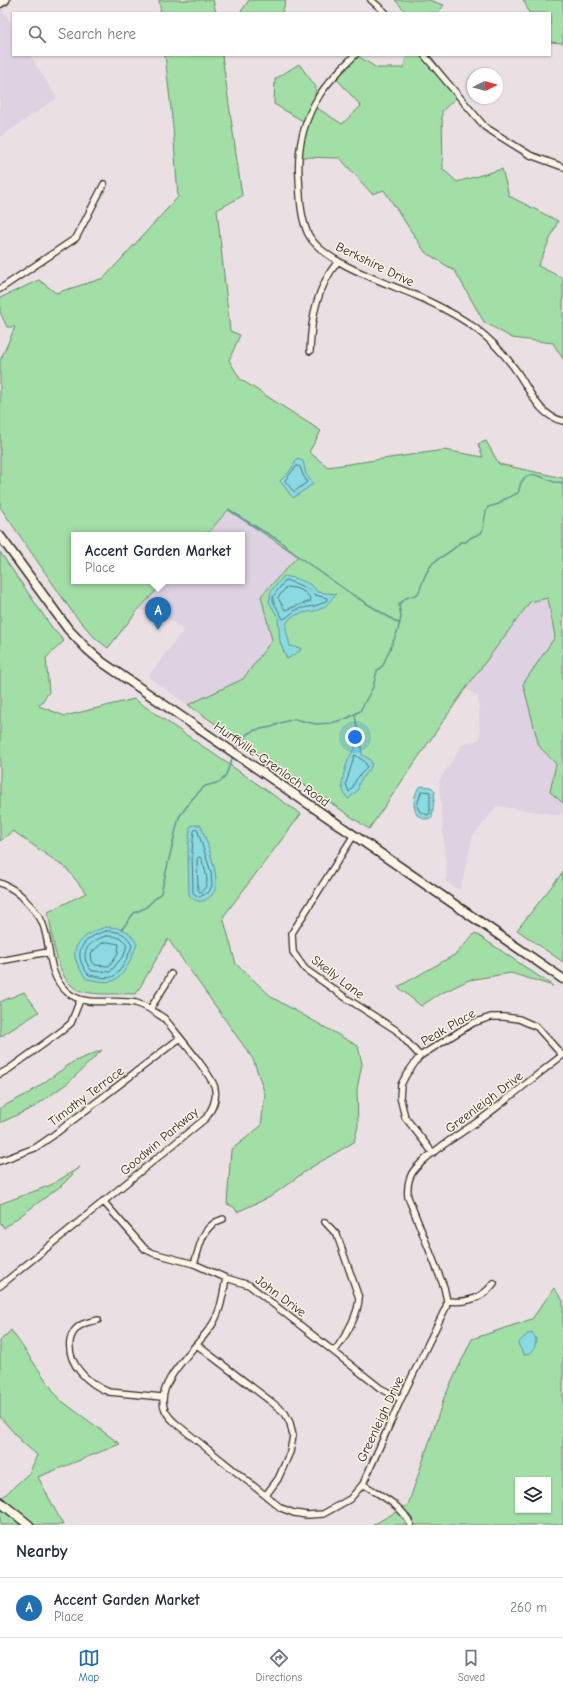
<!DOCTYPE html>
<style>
body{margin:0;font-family:"Comic Neue",sans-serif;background:#f2f2f3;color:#1f2937}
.controls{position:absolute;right:12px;bottom:12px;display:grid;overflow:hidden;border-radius:0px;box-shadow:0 1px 3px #0004}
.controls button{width:36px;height:36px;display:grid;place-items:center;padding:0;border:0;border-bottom:1px solid #e0e1e3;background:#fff;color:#1f2937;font:20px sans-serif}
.compass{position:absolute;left:467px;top:68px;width:36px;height:36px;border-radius:50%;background:#fff;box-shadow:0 1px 3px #0004;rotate:85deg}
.you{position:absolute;left:355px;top:737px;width:14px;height:14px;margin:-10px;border:3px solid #fff;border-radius:50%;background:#1a73e8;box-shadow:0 0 0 6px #1a73e833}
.badge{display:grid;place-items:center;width:26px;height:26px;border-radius:50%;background:#1f6fb2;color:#fff;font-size:13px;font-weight:700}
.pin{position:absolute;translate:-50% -33px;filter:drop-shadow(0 1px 2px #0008)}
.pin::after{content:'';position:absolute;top:21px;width:14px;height:12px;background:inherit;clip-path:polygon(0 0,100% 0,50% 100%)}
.popup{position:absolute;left:71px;top:532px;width:174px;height:52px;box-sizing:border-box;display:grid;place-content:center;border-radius:0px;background:#fff;filter:drop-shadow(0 1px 3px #0005);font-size:13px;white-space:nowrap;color:#747a83}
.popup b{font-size:15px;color:#1f2937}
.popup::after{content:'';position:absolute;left:50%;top:100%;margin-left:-8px;border:8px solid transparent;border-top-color:#fff}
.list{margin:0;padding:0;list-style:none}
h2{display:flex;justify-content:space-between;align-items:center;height:52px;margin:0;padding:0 16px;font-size:17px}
h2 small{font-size:13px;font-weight:400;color:#747a83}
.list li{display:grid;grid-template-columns:26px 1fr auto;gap:12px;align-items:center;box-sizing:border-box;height:60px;padding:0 16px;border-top:1px solid #e0e1e3}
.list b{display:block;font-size:15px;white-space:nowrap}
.list p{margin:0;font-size:13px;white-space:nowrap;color:#747a83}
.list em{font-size:13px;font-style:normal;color:#747a83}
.icon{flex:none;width:22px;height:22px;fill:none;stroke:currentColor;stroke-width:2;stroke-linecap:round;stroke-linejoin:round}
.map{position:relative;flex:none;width:563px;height:1525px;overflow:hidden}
.search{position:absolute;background:#fff;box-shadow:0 1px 3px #0004;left:12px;right:12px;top:12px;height:44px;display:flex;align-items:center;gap:10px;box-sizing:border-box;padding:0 14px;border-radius:0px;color:#747a83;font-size:15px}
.sheet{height:112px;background:#fff}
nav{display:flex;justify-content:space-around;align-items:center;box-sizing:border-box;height:56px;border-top:1px solid #e0e1e3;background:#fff;font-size:11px;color:#747a83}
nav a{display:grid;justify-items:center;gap:2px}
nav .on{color:#1f6fb2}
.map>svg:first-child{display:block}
</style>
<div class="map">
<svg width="563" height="1525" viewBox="0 0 563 1525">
<rect width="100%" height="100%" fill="#eae0e3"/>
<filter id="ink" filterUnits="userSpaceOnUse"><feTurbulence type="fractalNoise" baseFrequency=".025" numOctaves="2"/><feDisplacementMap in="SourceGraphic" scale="8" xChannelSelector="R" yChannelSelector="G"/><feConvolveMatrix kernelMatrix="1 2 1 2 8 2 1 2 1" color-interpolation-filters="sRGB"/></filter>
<g filter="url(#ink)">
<path fill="#ded1e2" d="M0,6L13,27V55H30L57,98L0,137Z
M228,510L298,556L261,596L272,640L243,679L188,705L148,677L183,630L162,613L138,610L165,581H242V535H206Z
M548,598L555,637L523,684L539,746L556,764L550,791L563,803V814L558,815L497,806L473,836L460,891L445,881L447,876L439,781L462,745L480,739L478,697L466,688L530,602Z"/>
<path fill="#a2dfa6" stroke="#668568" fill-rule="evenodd" d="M159,0H213L216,13H161Z
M249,0H286L282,13H240Z
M395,0H429L444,5L438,13H407Z
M523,0H563V43L550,42V13H529L525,3Z
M165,55H222L242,196L217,210L230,331L240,335L229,360L240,379L321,431L309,452L328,467L444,450L483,457L478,444L486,441L499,464L563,478V803L550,792L556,764L539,746L523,684L555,637L548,598L530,602L466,688L369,829L188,705L243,679L272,640L261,596L298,556L228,510L206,535H74V581H165L138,610L108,648L95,638L73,613L0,507V361L15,327H7L0,312V298L39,280L56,293L104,278L178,197L173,127Z
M356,55L377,68H403L407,55H430L460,94L442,111L443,169L457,182L502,169L509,196L558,221L538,266L563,278V359L553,343L512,338L484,322L455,271L425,252L384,190L372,194L340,158L301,157L303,121L274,104L275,79L299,64L316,87L314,106L342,124L361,106L334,76Z
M0,552L53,629L64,641L46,658L49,692L39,706L65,716L134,699L301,814L223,917L236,964L273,998L358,1046L362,1064L357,1089L358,1126L354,1142L310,1168L270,1197L237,1212L234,1207L227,1204L231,1150L261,1126L265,1094L253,1059L168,939L136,994C118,993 98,996 81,991C55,983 53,935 48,912L86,893L67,869L13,831L0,841Z
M563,872V962L517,930Z
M475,933L553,986L511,973L469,980L438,995L421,1006L398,987L456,954Z
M24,992L39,1012L0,1037V1002Z
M102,1050L69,1082L34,1107L0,1123V1108L29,1093L73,1062Z
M80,1167L62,1185L4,1228L0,1222V1204L51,1185Z
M554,1288L563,1301V1525H373L408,1505L444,1398L472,1339L532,1319ZM518,1480H548V1510H518Z
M11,1330L59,1399L120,1444L38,1477L63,1525H0V1496L3,1497L30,1472L37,1455L22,1442L0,1417V1341Z"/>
<path fill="#89dae2" stroke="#639499" d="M297,459L303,461L306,474L313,484L293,498L280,481L290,471Z
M284,576C292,577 314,583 317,592L336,594C330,600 329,605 320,609C312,614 288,610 286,627C286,633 289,640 290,646L300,648L301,650L287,659L280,642L278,617L269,602L271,591Z
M356,732L360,733L362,755C380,762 368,771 361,780C358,783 359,786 358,789C356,793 351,796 348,799C345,796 342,789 342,784C342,777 349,753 355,749Z
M422,786L431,787L435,791L432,818L424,819L417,815C412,806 414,797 418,788Z
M193,825H201C206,840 218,872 216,886C215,892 211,897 205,900C198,903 194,900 189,895L188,851L190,827Z
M106,927C123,928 128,929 137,944C133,954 125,978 112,981C105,983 94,980 86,979C82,972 77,966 75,957C72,941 94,930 106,927Z
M532,1333L536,1339C536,1346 533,1355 524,1355L518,1344C518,1343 526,1335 528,1334Z"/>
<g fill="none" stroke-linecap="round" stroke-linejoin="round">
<path stroke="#517174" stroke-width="1" d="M297,466L300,467L303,475L307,482L294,492L285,481Z
M286,580C297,585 307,586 315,595L327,598V600C315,609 308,605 296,610C291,613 287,618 283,619L273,601V597Z
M287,587C296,588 308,590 311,601L285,610L278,598Z
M355,755L364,761L367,766C365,772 359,774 356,780C353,785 354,788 349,792L346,784Z
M423,791L430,792V813L428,815L420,812L417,806L421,792Z
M197,829L211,872L212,885L209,892L199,897L193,893L192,851L194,831Z
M199,857L201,858C204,868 213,886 200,892L198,890L197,859Z
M106,931C118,931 127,933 132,945C130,953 121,974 112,977C106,979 95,976 89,975C71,954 81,938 106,931Z
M106,936C115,936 123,937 127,945L124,955L110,972L92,971C77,954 88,941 106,936Z
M108,942L119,944L118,953L109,966L95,965L92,961L91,953L102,943Z"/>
<path stroke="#639499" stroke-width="1.5" d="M229,509L243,519L280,541L296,555L353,595L400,624
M355,715L358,733
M238,747L247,734L255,730L272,727L280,723L294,719L316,724L331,723L348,718L360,711L373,687L377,671L383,665L398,630L401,617L399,604L406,598L418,594C423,584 423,574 433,563C442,555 453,552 460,542H466L470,538L481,533C486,525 483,516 488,507L499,504L503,500L518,493C520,489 519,485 522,481C530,468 544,479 554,482C557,482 560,482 563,483
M122,929L134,913L145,908L161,893L179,817L193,798L205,786L220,782L225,777L233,756"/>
<g stroke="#2b2b2b" stroke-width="8">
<path id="street" d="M371,0L386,13
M355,55C342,68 328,81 319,96C304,120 297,149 299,177C300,196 300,216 308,234C323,263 387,283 417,296C437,305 458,315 475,328C490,339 505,355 515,369C530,389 537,415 563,421
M424,55L485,127L530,155L563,167
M0,289L76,238L104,184
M310,351C311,317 317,288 338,261
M354,835L292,933L293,952L305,969L346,998L396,1030L420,1056
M0,883C11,887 20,893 27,902C33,908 39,915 42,922C52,945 46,974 67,992C85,1008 114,998 136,1003C146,1006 157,1013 165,1019C175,1032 214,1077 215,1089C217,1100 212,1109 206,1118L0,1286
M0,961L48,952
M150,1009L166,984L171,974
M0,1074L9,1069L63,1030L71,1023L80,1000
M433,1153L405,1117L400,1097L401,1085L406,1075L420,1056L473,1023L491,1017H504L519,1019L537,1027L562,1055
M0,1161L35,1148L51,1137L180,1038
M103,1201L145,1249L153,1253L194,1264L226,1278L249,1285L380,1388L401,1399
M325,1222L337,1235L359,1298C358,1317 345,1337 334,1352
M194,1264C201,1244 201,1226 223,1219
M226,1278C223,1294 221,1311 212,1325C198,1347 153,1383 165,1410C168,1417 174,1422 179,1426L281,1508L294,1513L307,1515L323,1514L350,1499L363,1484L401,1399L446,1307L447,1301L444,1287L408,1197C407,1187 408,1177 415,1169C433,1149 462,1133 484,1117C511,1097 536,1075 563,1055
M447,1301C467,1303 482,1299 494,1283
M98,1320C93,1321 87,1322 83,1324C76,1327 71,1334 70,1341C67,1364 88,1384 109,1392L162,1397
M197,1345L269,1400L285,1413L290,1423L293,1436L290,1452L278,1479L266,1495
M363,1484C381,1496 402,1505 411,1525"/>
</g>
<g stroke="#2b2b2b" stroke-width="11">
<path id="secondary" d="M0,3L5,0
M0,536L68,629L87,649L102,662L563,979
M0,1502L29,1525"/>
</g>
<use href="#street" stroke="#fcf5e5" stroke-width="5.5"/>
<use href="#secondary" stroke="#fcf5e5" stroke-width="8"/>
</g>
</g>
<g text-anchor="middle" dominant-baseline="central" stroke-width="3" stroke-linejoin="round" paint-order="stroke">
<g font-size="13" fill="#2b2b2b" stroke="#fcf5e5">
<text transform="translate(375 264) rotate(26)">Berkshire Drive</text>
<text transform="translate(272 764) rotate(35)">Hurffville-Grenloch Road</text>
<text transform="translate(338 977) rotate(37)">Skelly Lane</text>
<text transform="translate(448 1027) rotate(-30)">Peak Place</text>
<text transform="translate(86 1096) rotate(-37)">Timothy Terrace</text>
<text transform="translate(484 1102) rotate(-37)">Greenleigh Drive</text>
<text transform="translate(159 1141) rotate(-40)">Goodwin Parkway</text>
<text transform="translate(281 1296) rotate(37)">John Drive</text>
<text transform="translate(380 1419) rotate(-65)">Greenleigh Drive</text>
</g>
</g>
</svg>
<div class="controls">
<button><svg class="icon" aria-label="layers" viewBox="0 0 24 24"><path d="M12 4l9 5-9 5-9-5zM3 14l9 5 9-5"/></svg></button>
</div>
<svg class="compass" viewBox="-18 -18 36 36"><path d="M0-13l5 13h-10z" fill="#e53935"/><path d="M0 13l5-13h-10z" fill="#747a83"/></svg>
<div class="you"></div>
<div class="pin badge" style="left:158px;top:630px">A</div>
<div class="popup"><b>Accent Garden Market</b>Place</div>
<div class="search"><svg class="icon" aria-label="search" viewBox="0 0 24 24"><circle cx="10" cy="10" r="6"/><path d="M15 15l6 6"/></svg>Search here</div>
</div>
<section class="sheet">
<h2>Nearby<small></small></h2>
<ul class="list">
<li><span class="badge">A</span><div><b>Accent Garden Market</b><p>Place</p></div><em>260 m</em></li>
</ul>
</section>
<nav>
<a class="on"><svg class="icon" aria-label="map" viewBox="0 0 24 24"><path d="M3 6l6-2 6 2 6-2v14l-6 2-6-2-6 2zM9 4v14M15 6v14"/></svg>Map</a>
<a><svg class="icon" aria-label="directions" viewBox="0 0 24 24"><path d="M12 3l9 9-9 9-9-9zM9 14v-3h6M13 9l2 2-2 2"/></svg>Directions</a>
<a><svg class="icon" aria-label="saved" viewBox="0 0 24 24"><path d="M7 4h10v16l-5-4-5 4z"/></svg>Saved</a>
</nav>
